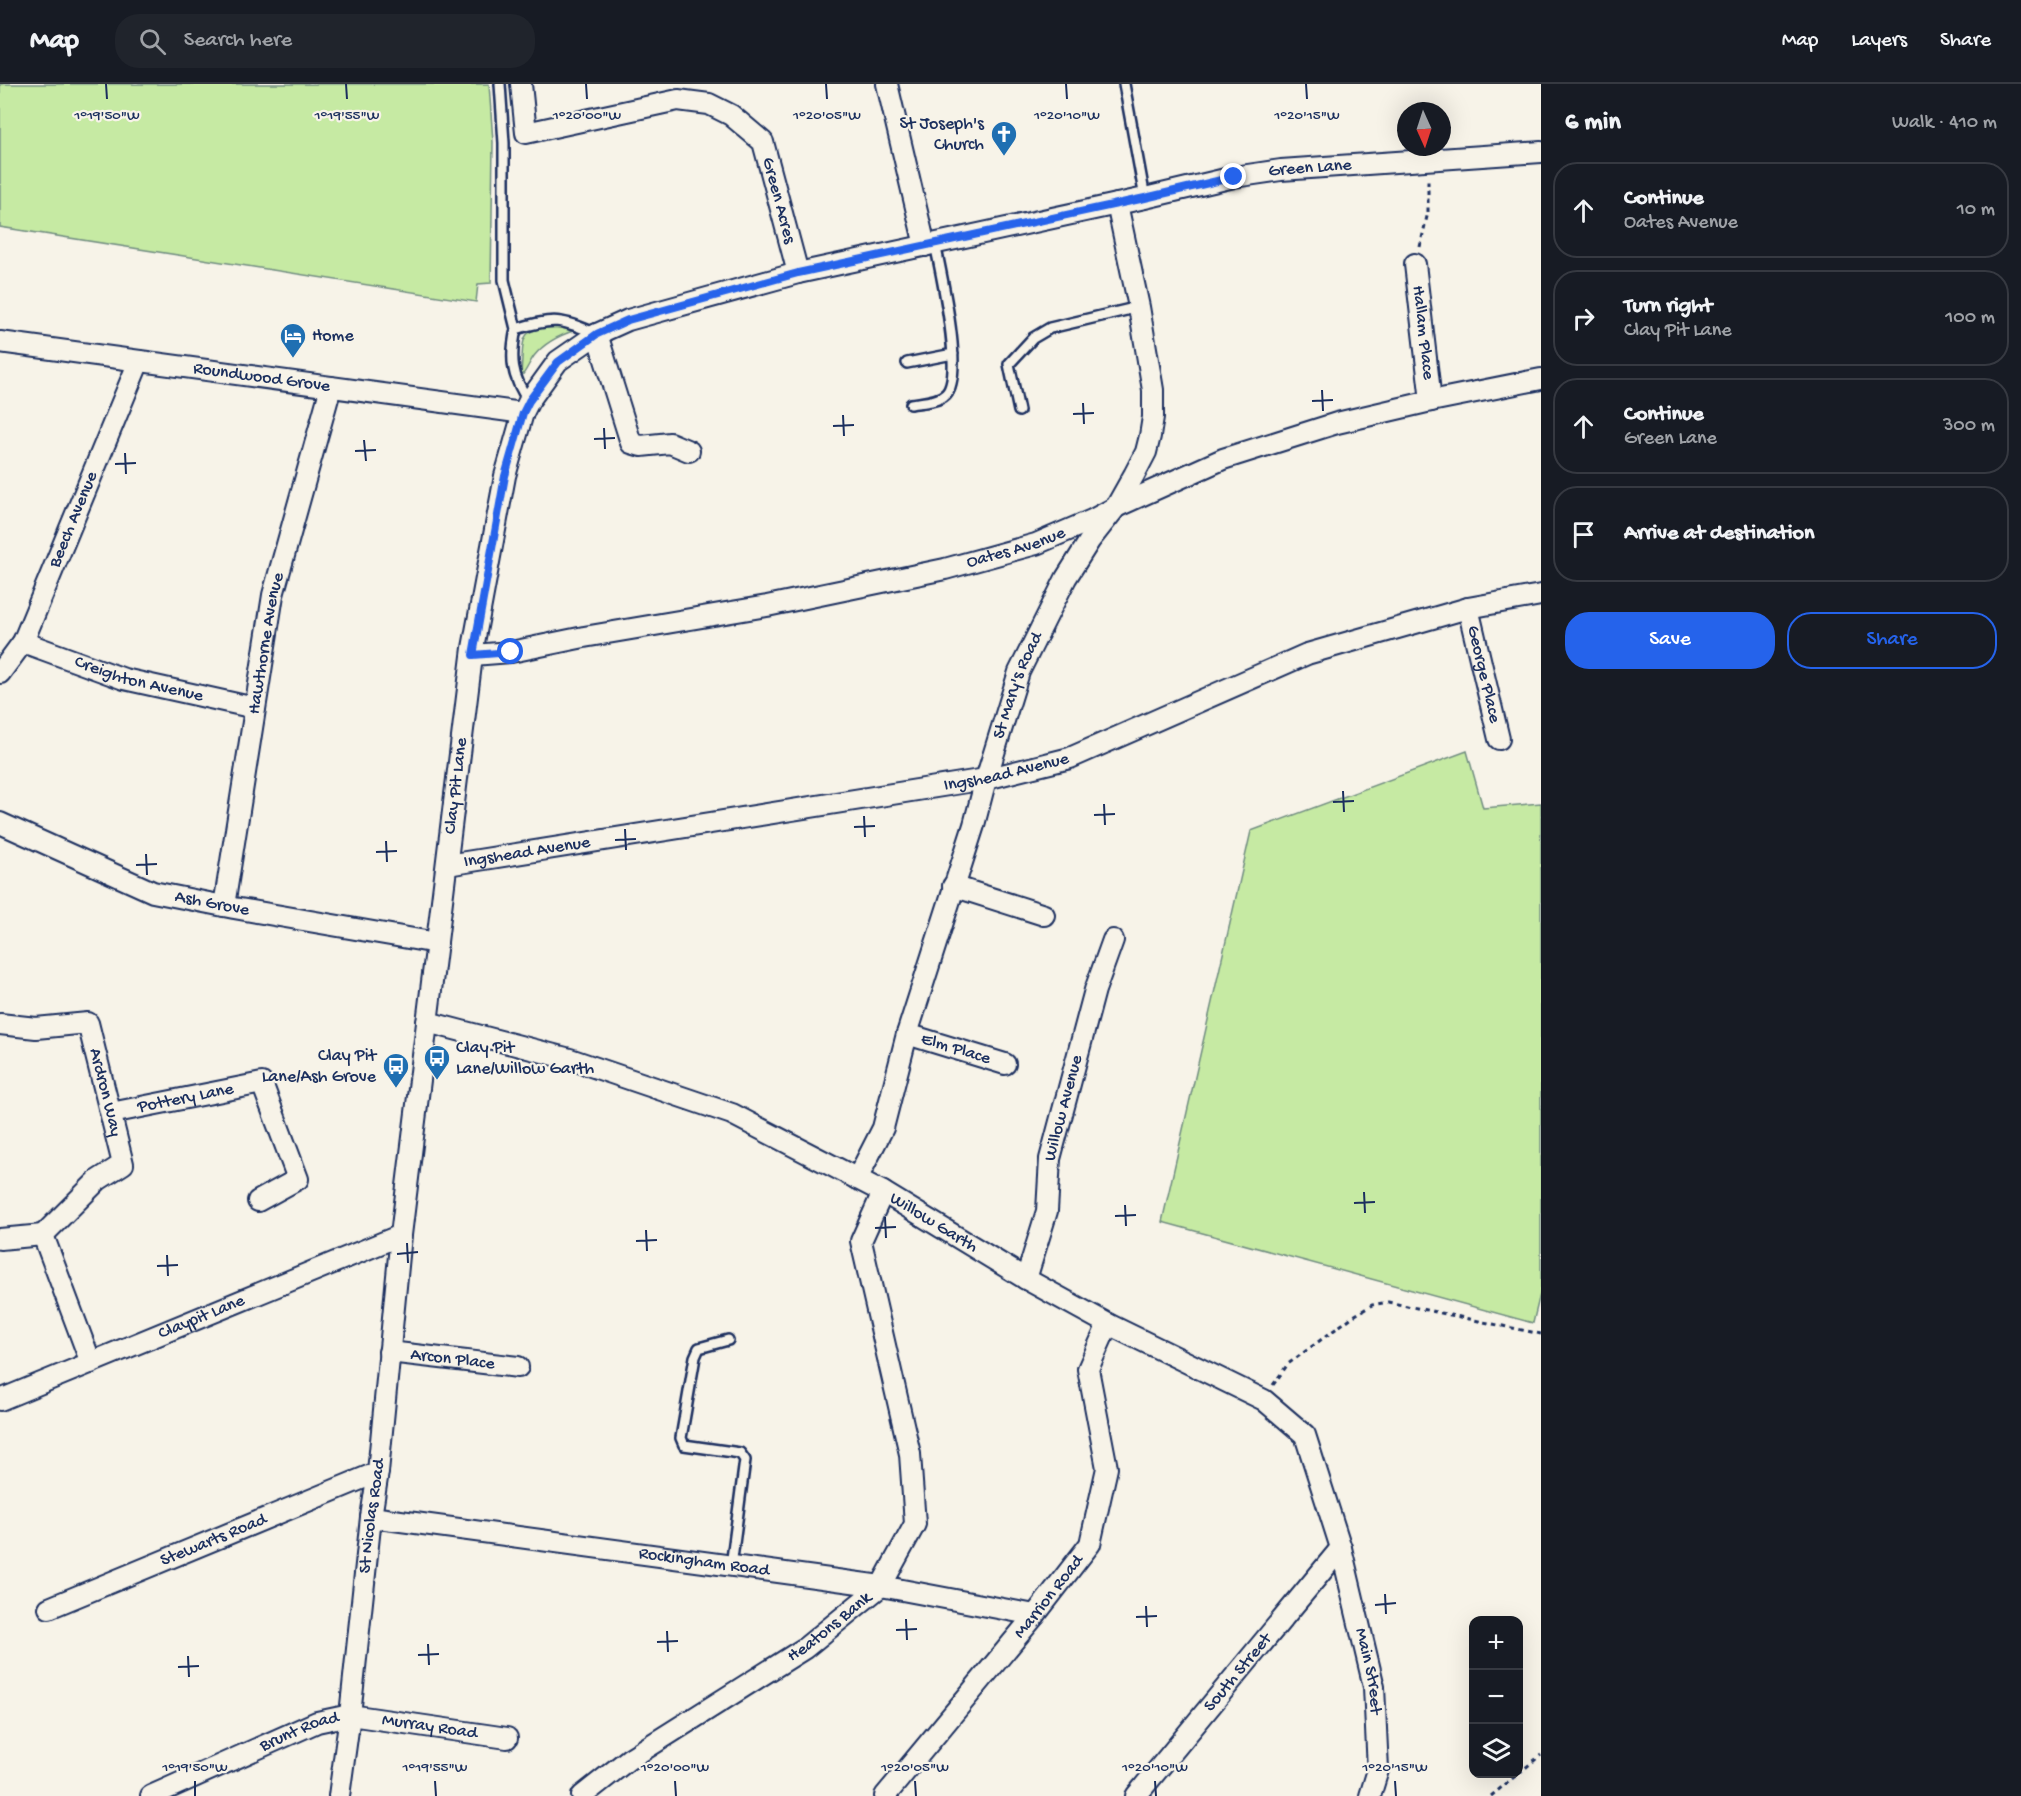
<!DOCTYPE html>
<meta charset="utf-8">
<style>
body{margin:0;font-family:"Gochi Hand",sans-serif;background:#20242c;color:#f1f3f6}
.controls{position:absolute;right:18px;bottom:18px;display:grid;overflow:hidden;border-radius:12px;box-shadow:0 6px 24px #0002}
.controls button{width:54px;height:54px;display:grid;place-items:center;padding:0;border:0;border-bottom:2px solid #363941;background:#171b24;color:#f1f3f6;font:30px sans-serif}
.compass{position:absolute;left:1397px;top:18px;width:54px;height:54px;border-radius:50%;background:#171b24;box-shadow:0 6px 24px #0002;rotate:177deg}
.stop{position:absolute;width:18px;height:18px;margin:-14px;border:4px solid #2563eb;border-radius:50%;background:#fff}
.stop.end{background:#2563eb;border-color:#fff;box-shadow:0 2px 6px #0008}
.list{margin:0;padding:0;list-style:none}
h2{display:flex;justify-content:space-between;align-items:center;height:78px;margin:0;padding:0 24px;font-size:26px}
h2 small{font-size:20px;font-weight:400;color:#9ea1a6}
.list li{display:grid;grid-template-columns:39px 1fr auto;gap:18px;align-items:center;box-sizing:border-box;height:96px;margin:0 12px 12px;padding:0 12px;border:2px solid #363941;border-radius:24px}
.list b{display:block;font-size:22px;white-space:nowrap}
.list p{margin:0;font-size:20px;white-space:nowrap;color:#9ea1a6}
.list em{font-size:20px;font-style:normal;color:#9ea1a6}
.actions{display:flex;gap:12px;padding:18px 24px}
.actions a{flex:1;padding:14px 0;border:2px solid #2563eb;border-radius:24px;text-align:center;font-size:21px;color:#2563eb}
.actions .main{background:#2563eb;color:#fff}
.icon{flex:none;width:33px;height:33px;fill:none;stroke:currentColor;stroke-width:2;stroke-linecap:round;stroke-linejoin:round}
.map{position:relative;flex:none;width:1541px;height:1712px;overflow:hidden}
header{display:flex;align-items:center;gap:36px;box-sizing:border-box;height:84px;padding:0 30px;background:#171b24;border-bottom:2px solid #363941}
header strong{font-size:28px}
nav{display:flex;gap:33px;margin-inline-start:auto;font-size:21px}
.search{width:420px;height:54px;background:#20242c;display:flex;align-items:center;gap:15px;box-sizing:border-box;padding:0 21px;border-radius:24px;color:#9ea1a6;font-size:22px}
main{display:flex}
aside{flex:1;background:#171b24}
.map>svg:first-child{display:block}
</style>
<header>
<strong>Map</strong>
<div class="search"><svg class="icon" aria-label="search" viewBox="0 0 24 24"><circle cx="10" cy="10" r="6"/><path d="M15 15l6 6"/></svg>Search here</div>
<nav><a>Map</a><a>Layers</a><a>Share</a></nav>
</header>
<main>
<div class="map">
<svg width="1541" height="1712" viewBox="0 0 1541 1712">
<rect width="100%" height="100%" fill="#f7f3e8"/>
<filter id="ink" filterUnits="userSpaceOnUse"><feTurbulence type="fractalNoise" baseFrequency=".0167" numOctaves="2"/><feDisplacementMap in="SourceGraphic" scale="12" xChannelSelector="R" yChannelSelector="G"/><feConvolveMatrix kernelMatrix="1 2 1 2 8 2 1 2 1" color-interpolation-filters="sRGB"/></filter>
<g filter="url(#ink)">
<path fill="#c6eaa3" stroke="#708c80" stroke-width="1.5" d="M0,0H489L493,58L491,199L478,200L476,218L0,143Z
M569,241L576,246C560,251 545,258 534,272C529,279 527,286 521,293C524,243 518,247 569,241Z
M1467,667L1483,724L1541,719V1206L1533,1239L1162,1138L1251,747Z"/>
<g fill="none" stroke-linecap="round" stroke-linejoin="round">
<g stroke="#1b2f5e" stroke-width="14">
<path id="service" d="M500,0L504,59V196L516,245C554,233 561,235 597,250
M1124,0L1145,114
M516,245C510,273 511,293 529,317
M907,279L953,270
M911,320C923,318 938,318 946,310C965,291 940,186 935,159
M1019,327L1009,280L1033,254L1050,244L1139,223
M728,1256L699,1264L695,1273L681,1354L684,1361L740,1369L745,1376L731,1482"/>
</g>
<g stroke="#1b2f5e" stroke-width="24">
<g id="minor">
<path id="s1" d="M521,0L526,49L678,16L709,20L731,31L763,58L798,189"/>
<path d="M887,0L925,162"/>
<path id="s2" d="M1415,180L1431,317"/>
<path d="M597,250L631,359L641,362L670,359L689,367"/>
<path id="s3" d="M0,258L523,329"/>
<path id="s4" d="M1468,524L1499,655"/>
<path id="s5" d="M23,558L124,595L255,624"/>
<path id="s6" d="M473,571L511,568L584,553L767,522L945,485L1036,460L1092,436L1116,423L1223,375L1337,339L1431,317L1541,295"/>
<path id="s7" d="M0,589L23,558L139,277"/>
<path id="s8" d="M0,739L153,808L234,824L437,859"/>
<path id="s9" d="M447,781L986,695L1070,674L1307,570L1468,524L1541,511"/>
<path d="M953,802L1044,831"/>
<path id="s10" d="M224,822L273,511L331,303"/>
<path id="s11" d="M427,938L570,975L732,1030L883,1108L1026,1195L1108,1240L1264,1316L1305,1351L1341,1464L1374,1603L1378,1686L1370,1712"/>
<path id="s12" d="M0,940L36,944L88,939L123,1080L98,1096L43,1151"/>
<path id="s13" d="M907,950L1005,980"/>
<path id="s14" d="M111,1029L262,999L298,1095L258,1117"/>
<path id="s15" d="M857,1095L883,1044L907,950L974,741L986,695L1019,588L1066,494L1090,456L1116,423L1134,391L1146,368L1150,352L1153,333V306L1139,223L1117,120"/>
<path d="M43,1151L91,1279"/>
<path d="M0,1155L43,1151"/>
<path id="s16" d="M1026,1195L1047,1127L1050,1075L1095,906L1113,856"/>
<path id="s17" d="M389,1268L518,1283"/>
<path id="s18" d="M0,1316L401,1151"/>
<path id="s19" d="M371,1433L881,1502L1035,1531"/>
<path id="s20" d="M49,1524L378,1388"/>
<path id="s21" d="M151,1712L317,1638L350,1631L507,1654"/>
<path id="s22" d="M339,1712L350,1631L371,1433L378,1388L401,1151L473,564L505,392L523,329L529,317L558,277L597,250L628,236L798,189L1145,114L1234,93L1281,86L1541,68"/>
<path id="s23" d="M582,1712L629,1675L805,1564L881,1502L915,1440L910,1370L861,1157L883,1108"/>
<path id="s24" d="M885,1712L1035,1531L1090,1460L1107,1384L1088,1285L1108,1240"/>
<path id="s25" d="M1136,1712L1341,1464"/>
</g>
</g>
<path stroke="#1b2f5e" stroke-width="3" stroke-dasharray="4.5 4.5" stroke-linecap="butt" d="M1420,163L1428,128V93
M1273,1301L1288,1280L1352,1233L1372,1221L1388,1218L1541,1250
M1491,1712L1541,1671"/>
<use href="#service" stroke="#f7f3e8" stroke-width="9"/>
<use href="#minor" stroke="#f7f3e8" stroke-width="20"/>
</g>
</g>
<g fill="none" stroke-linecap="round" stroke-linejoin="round" filter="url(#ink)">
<path stroke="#2563eb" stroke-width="8" d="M511,568L473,571L505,392L523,329L529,317L558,278L597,250L628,236L798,189L1145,114L1234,93"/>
</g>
<path fill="none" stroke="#1b2f5e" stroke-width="2" d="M106,0L107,15M346,0L347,15M586,0L587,15M826,0L827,15M1066,0L1067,15M1306,0L1307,15M1322,306L1323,327M1312,317L1333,316M1083,319L1084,340M1073,330L1094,329M843,331L844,352M833,342L854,341M604,344L605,365M594,355L615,354M364,356L366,377M355,367L376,366M125,369L126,390M115,380L136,379M1343,707L1344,728M1333,718L1354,717M1104,720L1105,741M1094,731L1115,730M864,732L865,753M854,743L875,742M625,745L626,766M615,756L636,755M386,757L387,778M376,768L397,767M146,770L147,791M136,781L157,780M1364,1108L1365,1129M1354,1119L1375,1118M1125,1121L1126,1142M1115,1132L1136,1131M885,1133L886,1154M875,1144L896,1143M646,1146L647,1167M636,1157L657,1156M407,1159L408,1179M397,1170L418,1168M167,1171L168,1192M157,1182L178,1181M1385,1510L1386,1530M1375,1521L1396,1519M1146,1522L1147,1543M1136,1533L1157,1532M906,1535L907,1556M896,1546L917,1545M667,1547L668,1568M657,1558L678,1557M428,1560L429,1581M418,1571L439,1570M188,1572L189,1593M178,1583L199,1582M195,1697V1712M435,1697L436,1712M675,1697L676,1712M915,1697L916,1712M1155,1697L1156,1712M1395,1697L1396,1712"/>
<defs>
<g id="church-pin" transform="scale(1.35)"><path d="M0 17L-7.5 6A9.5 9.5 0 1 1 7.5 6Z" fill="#1f6fb2" stroke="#f7f3e8"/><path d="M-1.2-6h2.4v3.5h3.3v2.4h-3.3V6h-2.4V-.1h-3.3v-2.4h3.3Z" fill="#fff"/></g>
<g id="hotel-pin" transform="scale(1.35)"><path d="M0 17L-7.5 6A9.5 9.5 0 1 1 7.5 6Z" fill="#1f6fb2" stroke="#f7f3e8"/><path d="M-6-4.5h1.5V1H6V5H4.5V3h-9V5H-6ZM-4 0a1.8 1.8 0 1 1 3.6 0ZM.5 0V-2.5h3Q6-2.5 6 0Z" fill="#fff"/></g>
<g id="bus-pin" transform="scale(1.35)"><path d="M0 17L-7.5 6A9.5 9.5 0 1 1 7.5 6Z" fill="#1f6fb2" stroke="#f7f3e8"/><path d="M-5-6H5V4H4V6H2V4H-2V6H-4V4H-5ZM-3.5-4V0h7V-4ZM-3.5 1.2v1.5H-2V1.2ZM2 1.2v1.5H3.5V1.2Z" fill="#fff"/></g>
</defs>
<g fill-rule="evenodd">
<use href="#church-pin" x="1004" y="50"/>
<use href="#hotel-pin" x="293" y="252"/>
<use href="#bus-pin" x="437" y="974"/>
<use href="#bus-pin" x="396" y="982"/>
</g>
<g text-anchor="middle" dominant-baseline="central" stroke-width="4.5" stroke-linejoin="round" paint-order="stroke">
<g font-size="18" fill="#1b2f5e" stroke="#f7f3e8" text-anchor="end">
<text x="984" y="40">St Joseph's<tspan x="984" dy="21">Church</tspan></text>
<text x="312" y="252" text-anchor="start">Home</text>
<text x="456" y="964" text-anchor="start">Clay Pit<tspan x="456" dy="21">Lane/Willow Garth</tspan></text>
<text x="376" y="972">Clay Pit<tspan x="376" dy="21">Lane/Ash Grove</tspan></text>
</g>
<g font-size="18" fill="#1b2f5e" stroke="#f7f3e8">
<text stroke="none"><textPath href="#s22" startOffset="2240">Green Lane</textPath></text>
<text stroke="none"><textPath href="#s1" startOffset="363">Green Acres</textPath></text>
<text stroke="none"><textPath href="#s2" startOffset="69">Hallam Place</textPath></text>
<text stroke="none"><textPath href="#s3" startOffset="264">Roundwood Grove</textPath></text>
<text stroke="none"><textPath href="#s7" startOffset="171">Beech Avenue</textPath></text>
<text stroke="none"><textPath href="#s6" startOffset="554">Oates Avenue</textPath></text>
<text stroke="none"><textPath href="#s10" startOffset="266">Hawthorne Avenue</textPath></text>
<text stroke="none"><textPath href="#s4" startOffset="68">George Place</textPath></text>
<text stroke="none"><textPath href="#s5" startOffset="122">Creighton Avenue</textPath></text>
<text stroke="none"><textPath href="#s15" startOffset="520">St Mary's Road</textPath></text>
<text stroke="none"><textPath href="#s9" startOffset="567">Ingshead Avenue</textPath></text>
<text stroke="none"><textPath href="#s22" startOffset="1017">Clay Pit Lane</textPath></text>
<text stroke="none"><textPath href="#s9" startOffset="81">Ingshead Avenue</textPath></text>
<text stroke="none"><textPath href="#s8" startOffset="228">Ash Grove</textPath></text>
<text stroke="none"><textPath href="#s13" startOffset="51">Elm Place</textPath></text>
<text stroke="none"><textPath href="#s12" startOffset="160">Ardron Way</textPath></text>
<text stroke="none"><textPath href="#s14" startOffset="76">Pottery Lane</textPath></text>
<text stroke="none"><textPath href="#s16" startOffset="176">Willow Avenue</textPath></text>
<text stroke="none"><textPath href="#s11" startOffset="548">Willow Garth</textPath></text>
<text stroke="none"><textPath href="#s18" startOffset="218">Claypit Lane</textPath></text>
<text stroke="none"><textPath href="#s17" startOffset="64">Arcon Place</textPath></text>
<text stroke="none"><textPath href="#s22" startOffset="282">St Nicolas Road</textPath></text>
<text stroke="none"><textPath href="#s20" startOffset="178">Stewarts Road</textPath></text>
<text stroke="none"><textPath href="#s19" startOffset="336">Rockingham Road</textPath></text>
<text stroke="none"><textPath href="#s24" startOffset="258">Marrion Road</textPath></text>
<text stroke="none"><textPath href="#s23" startOffset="300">Heatons Bank</textPath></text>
<text stroke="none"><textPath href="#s11" startOffset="1222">Main Street</textPath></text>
<text stroke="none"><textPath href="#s25" startOffset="160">South Street</textPath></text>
<text stroke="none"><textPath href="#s21" startOffset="296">Murray Road</textPath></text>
<text stroke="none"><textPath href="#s21" startOffset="162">Brunt Road</textPath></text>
</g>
</g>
<g font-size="15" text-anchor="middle" fill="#1b2f5e" stroke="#f7f3e8" stroke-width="4.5" stroke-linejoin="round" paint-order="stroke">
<text x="107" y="35">1°19'50"W</text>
<text x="347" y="35">1°19'55"W</text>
<text x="587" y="35">1°20'00"W</text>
<text x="827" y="35">1°20'05"W</text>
<text x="1067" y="35">1°20'10"W</text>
<text x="1307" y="35">1°20'15"W</text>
<text x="195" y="1687">1°19'50"W</text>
<text x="435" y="1687">1°19'55"W</text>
<text x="675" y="1687">1°20'00"W</text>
<text x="915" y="1687">1°20'05"W</text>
<text x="1155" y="1687">1°20'10"W</text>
<text x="1395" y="1687">1°20'15"W</text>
</g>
</svg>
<div class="controls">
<button>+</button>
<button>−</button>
<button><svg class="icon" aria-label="layers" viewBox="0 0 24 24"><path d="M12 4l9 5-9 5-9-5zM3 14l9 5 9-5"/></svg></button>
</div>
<svg class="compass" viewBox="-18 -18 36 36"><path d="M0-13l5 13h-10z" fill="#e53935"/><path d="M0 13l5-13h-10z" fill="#9ea1a6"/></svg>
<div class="stop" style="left:511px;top:568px"></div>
<div class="stop end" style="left:1234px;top:93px"></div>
</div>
<aside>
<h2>6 min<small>Walk · 410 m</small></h2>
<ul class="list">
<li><svg class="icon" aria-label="ahead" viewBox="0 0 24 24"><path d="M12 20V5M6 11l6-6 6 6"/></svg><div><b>Continue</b><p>Oates Avenue</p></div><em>10 m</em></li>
<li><svg class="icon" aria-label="right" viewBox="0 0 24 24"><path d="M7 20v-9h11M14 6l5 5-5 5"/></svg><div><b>Turn right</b><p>Clay Pit Lane</p></div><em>100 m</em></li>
<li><svg class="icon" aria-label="ahead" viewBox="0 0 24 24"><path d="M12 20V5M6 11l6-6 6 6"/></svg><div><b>Continue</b><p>Green Lane</p></div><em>300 m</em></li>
<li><svg class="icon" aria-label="arrive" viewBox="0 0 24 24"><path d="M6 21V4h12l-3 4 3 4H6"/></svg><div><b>Arrive at destination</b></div></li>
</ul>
<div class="actions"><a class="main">Save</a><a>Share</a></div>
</aside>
</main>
